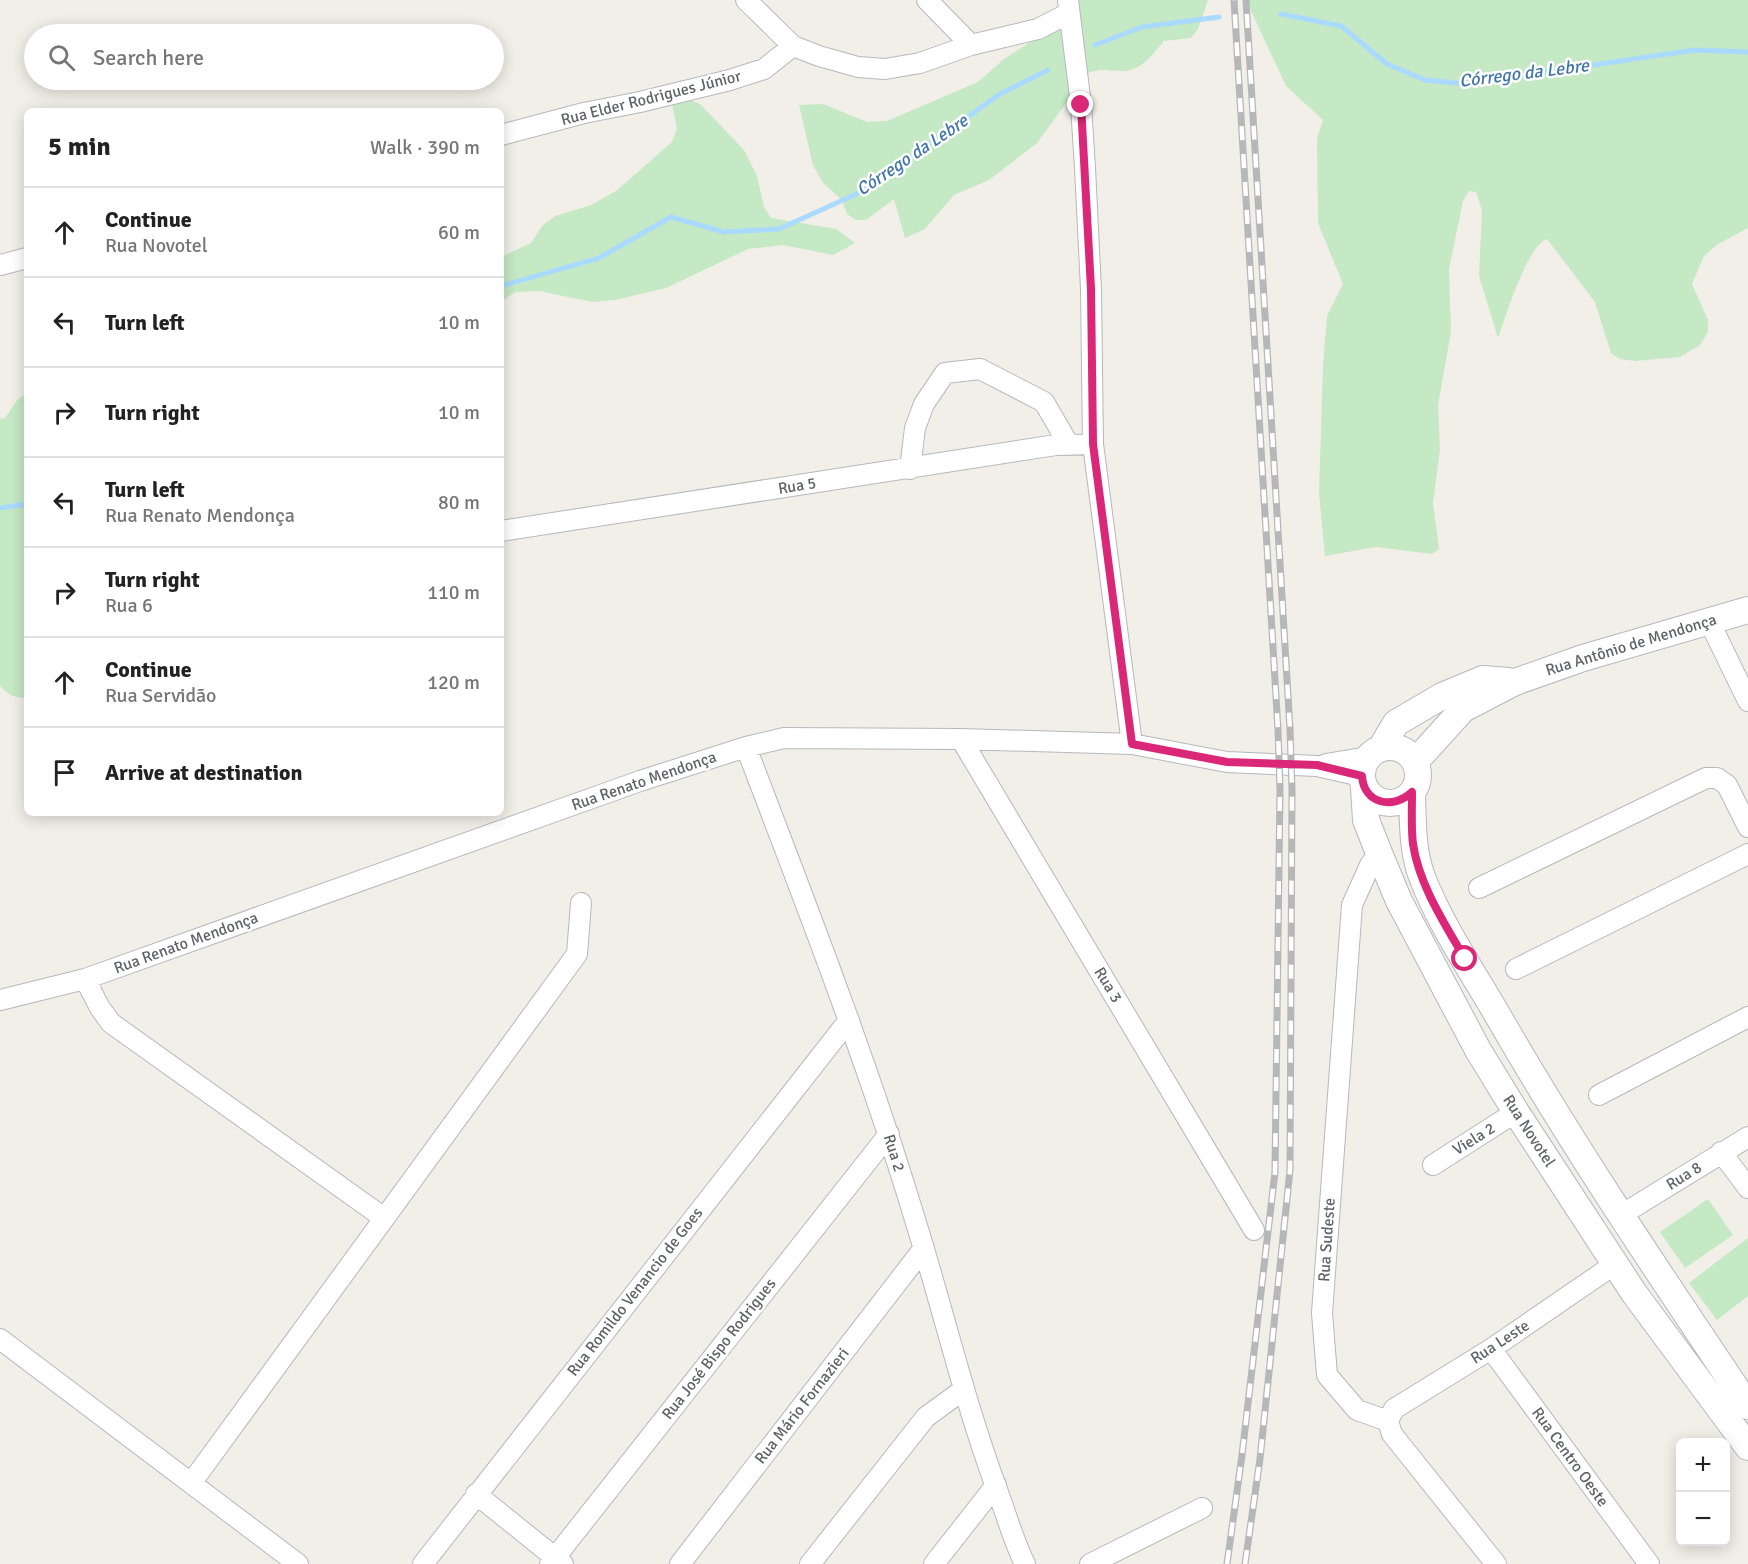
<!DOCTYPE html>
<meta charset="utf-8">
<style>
body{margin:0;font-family:Signika,sans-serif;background:#f2f2f2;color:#222}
.controls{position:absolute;right:18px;bottom:18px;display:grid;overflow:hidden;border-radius:9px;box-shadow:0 3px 15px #0003}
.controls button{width:54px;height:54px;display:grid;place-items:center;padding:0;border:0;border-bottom:2px solid #e0e0e0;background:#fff;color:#222;font:30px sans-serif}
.stop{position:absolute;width:18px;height:18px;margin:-14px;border:4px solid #db2777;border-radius:50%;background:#fff}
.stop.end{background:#db2777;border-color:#fff;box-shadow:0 2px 6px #0008}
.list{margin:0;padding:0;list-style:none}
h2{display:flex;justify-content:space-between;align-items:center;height:78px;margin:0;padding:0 24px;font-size:26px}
h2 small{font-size:20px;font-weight:400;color:#767676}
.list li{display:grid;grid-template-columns:39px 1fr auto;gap:18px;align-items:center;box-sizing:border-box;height:90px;padding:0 24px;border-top:2px solid #e0e0e0}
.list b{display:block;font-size:22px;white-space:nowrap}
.list p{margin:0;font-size:20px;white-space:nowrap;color:#767676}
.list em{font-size:20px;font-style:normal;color:#767676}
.icon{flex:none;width:33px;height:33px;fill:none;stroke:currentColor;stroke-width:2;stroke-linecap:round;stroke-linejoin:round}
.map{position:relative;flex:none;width:1748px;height:1564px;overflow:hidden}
.search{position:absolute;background:#fff;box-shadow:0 3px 15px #0003;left:24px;top:24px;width:480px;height:66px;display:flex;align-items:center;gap:15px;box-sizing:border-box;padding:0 21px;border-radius:33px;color:#767676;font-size:22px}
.panel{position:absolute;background:#fff;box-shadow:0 3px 15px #0003;left:24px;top:108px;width:480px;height:708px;border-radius:9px}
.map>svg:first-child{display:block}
</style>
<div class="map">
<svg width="1748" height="1564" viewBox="0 0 1748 1564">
<rect width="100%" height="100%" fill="#f1efe8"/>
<path fill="#c5e8c5" d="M1075,0H1208L1198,29L1191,38L1164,41C1152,55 1142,71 1122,71C1106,71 1104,67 1088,73L1037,143L989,180L954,195L925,229L905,238L894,199L866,220H856L847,214L842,200L823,183L813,165L799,105L823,104L867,122L887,121L978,82L1004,59L1065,20Z
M1246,0H1748V228L1718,244L1704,256L1692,284L1708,320V332L1700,345L1680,357L1635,361L1620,359L1611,353L1595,302L1547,239C1527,246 1506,316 1498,338L1479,276L1482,210L1476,192L1469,191L1463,201L1449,269L1451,332L1438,405L1440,449L1433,503L1439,549L1432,554L1376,547L1325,556L1319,494L1323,365L1327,316L1343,284L1318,223L1317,139L1323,120L1286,86Z
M682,97L700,104L744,150L757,176L764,207L771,218L836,229L855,243L833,255L783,245L748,249L666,288L615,300L592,302L540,291L515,292L505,299L501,306V257L531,243L542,226L555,216L591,205L616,191L672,142L677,128L672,105Z
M27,393V698C15,698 8,695 0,686V419L5,418L18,399Z
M1708,1199L1733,1235L1685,1268L1660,1232Z
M1748,1238V1296L1717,1320L1689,1283Z"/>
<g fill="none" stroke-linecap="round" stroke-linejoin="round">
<path stroke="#aadaff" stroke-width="5" d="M1281,14L1341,26L1387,64L1425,80L1466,84L1694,50L1748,52
M1095,45L1142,27L1219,17
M501,286L599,258L671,217L724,232L779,229L863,191L1000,94L1048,70
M0,508L27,504"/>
<g stroke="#b5b8bc" stroke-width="22">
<path id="minor" d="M746,0L793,46L819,56L858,67L885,69L920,63L971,45L1038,29L1069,13
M927,0L971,45
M1068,0L1081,105L1085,168L1091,289L1093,444L1132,744
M501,135L584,113L640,102L730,80L764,69L793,46
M0,265L27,258
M910,469L915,428L924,404L945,373L980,369L1044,402L1069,445
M501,531L1056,445L1093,444
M1709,621L1748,701
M961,739L1254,1230
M746,747C805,902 865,1055 913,1213C942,1305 963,1397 996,1487C1006,1513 1013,1540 1025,1564
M1326,764L1368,757
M1379,853L1370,865L1352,905L1322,1313L1327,1375L1357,1410L1388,1421
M1479,888L1706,778H1717L1727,785L1748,827
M1516,969L1748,854
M85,979L100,1008L111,1023L384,1218
M0,1000L85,979L640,781L746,747L784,738L961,739L1132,744L1227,762L1317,766L1361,776
M1599,1095L1748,1017
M1721,1152L1748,1188
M1433,1165L1516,1112
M1621,1215L1748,1137
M0,1339L298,1564
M1491,1349L1649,1564
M1388,1421L1394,1409L1491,1349L1615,1264
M1388,1421L1392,1434L1496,1564
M192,1482L577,954L581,903
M476,1494L563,1564
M423,1564L849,1020
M550,1564L889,1134
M680,1564L924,1248
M810,1564L926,1417L963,1390
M934,1564L996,1485
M1090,1564L1202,1508"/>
</g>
<g stroke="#b5b8bc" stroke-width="28">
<path id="tertiary" d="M1362 775a28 28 0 1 1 56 0a28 28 0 1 1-56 0Z
M1381,748L1396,723L1442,696L1483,679L1508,681
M1415,762L1463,709L1515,682L1583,658L1748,610
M1364,788L1366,820L1379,853L1399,901L1478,1050L1516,1112L1634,1293L1748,1447
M1412,793C1413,822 1412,850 1422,877C1442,928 1474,974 1501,1021C1577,1153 1663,1279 1748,1406"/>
</g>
<use href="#minor" stroke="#fff" stroke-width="20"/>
<use href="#tertiary" stroke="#fff" stroke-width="26"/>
<g stroke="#b6b7b8" stroke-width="7">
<path id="rail" d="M1227,1564L1242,1455L1275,1172L1280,789L1278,730L1234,0
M1245,1564L1260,1459L1290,1170L1292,790L1290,729L1246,0"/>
</g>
<use href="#rail" stroke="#fff" stroke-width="4.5" stroke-dasharray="14" stroke-linecap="butt"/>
</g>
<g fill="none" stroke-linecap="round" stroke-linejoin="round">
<path stroke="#db2777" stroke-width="8" d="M1081,105L1091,289L1093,444L1132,744L1227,762L1317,765L1362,776C1364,804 1393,810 1412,792C1412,809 1411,828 1413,844C1419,885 1445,924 1465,959"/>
</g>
<g text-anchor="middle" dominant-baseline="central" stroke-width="5" stroke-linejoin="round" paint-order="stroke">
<g font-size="16" fill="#5f6368" stroke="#fff">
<text transform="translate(651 98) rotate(-14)">Rua Elder Rodrigues Júnior</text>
<text transform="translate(797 486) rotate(-9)">Rua 5</text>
<text transform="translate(1631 645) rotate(-17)">Rua Antônio de Mendonça</text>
<text transform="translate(644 781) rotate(-19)">Rua Renato Mendonça</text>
<text transform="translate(186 943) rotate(-20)">Rua Renato Mendonça</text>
<text transform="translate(1108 985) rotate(59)">Rua 3</text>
<text transform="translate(1529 1131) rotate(57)">Rua Novotel</text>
<text transform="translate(1474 1139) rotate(-32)">Viela 2</text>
<text transform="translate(894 1153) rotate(73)">Rua 2</text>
<text transform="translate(1684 1176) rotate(-32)">Rua 8</text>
<text transform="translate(1327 1240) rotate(-86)">Rua Sudeste</text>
<text transform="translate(635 1292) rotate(-52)">Rua Romildo Venancio de Goes</text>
<text transform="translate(1500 1342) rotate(-33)">Rua Leste</text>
<text transform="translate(719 1349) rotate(-52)">Rua José Bispo Rodrigues</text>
<text transform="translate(802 1406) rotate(-52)">Rua Mário Fornazieri</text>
<text transform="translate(1570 1457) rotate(54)">Rua Centro Oeste</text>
</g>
<g font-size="18" font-style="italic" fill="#4174aa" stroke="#fff">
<text transform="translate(1524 73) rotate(-7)">Córrego da Lebre</text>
<text transform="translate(912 155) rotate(-34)">Córrego da Lebre</text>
</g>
</g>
</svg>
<div class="controls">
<button>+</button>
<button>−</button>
</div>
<div class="stop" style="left:1465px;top:959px"></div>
<div class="stop end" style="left:1081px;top:105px"></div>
<div class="search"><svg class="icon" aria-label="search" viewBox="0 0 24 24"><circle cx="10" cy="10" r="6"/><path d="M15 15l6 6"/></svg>Search here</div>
<section class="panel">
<h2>5 min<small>Walk · 390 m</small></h2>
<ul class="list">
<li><svg class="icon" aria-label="ahead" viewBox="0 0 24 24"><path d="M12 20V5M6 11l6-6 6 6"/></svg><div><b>Continue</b><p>Rua Novotel</p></div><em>60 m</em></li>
<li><svg class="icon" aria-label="left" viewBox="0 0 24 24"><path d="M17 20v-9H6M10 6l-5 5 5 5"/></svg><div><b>Turn left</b></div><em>10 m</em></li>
<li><svg class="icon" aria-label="right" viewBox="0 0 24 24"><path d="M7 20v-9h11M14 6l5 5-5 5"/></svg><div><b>Turn right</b></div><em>10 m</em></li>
<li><svg class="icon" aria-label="left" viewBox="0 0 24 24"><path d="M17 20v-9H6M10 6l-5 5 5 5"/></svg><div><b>Turn left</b><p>Rua Renato Mendonça</p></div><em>80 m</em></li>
<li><svg class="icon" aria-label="right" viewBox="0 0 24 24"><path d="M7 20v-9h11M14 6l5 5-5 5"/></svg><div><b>Turn right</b><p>Rua 6</p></div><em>110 m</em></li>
<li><svg class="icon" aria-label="ahead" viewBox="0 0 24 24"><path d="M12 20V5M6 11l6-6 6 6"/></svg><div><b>Continue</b><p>Rua Servidão</p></div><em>120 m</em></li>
<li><svg class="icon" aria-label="arrive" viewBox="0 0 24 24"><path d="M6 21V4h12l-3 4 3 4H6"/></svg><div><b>Arrive at destination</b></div></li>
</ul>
</section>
</div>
